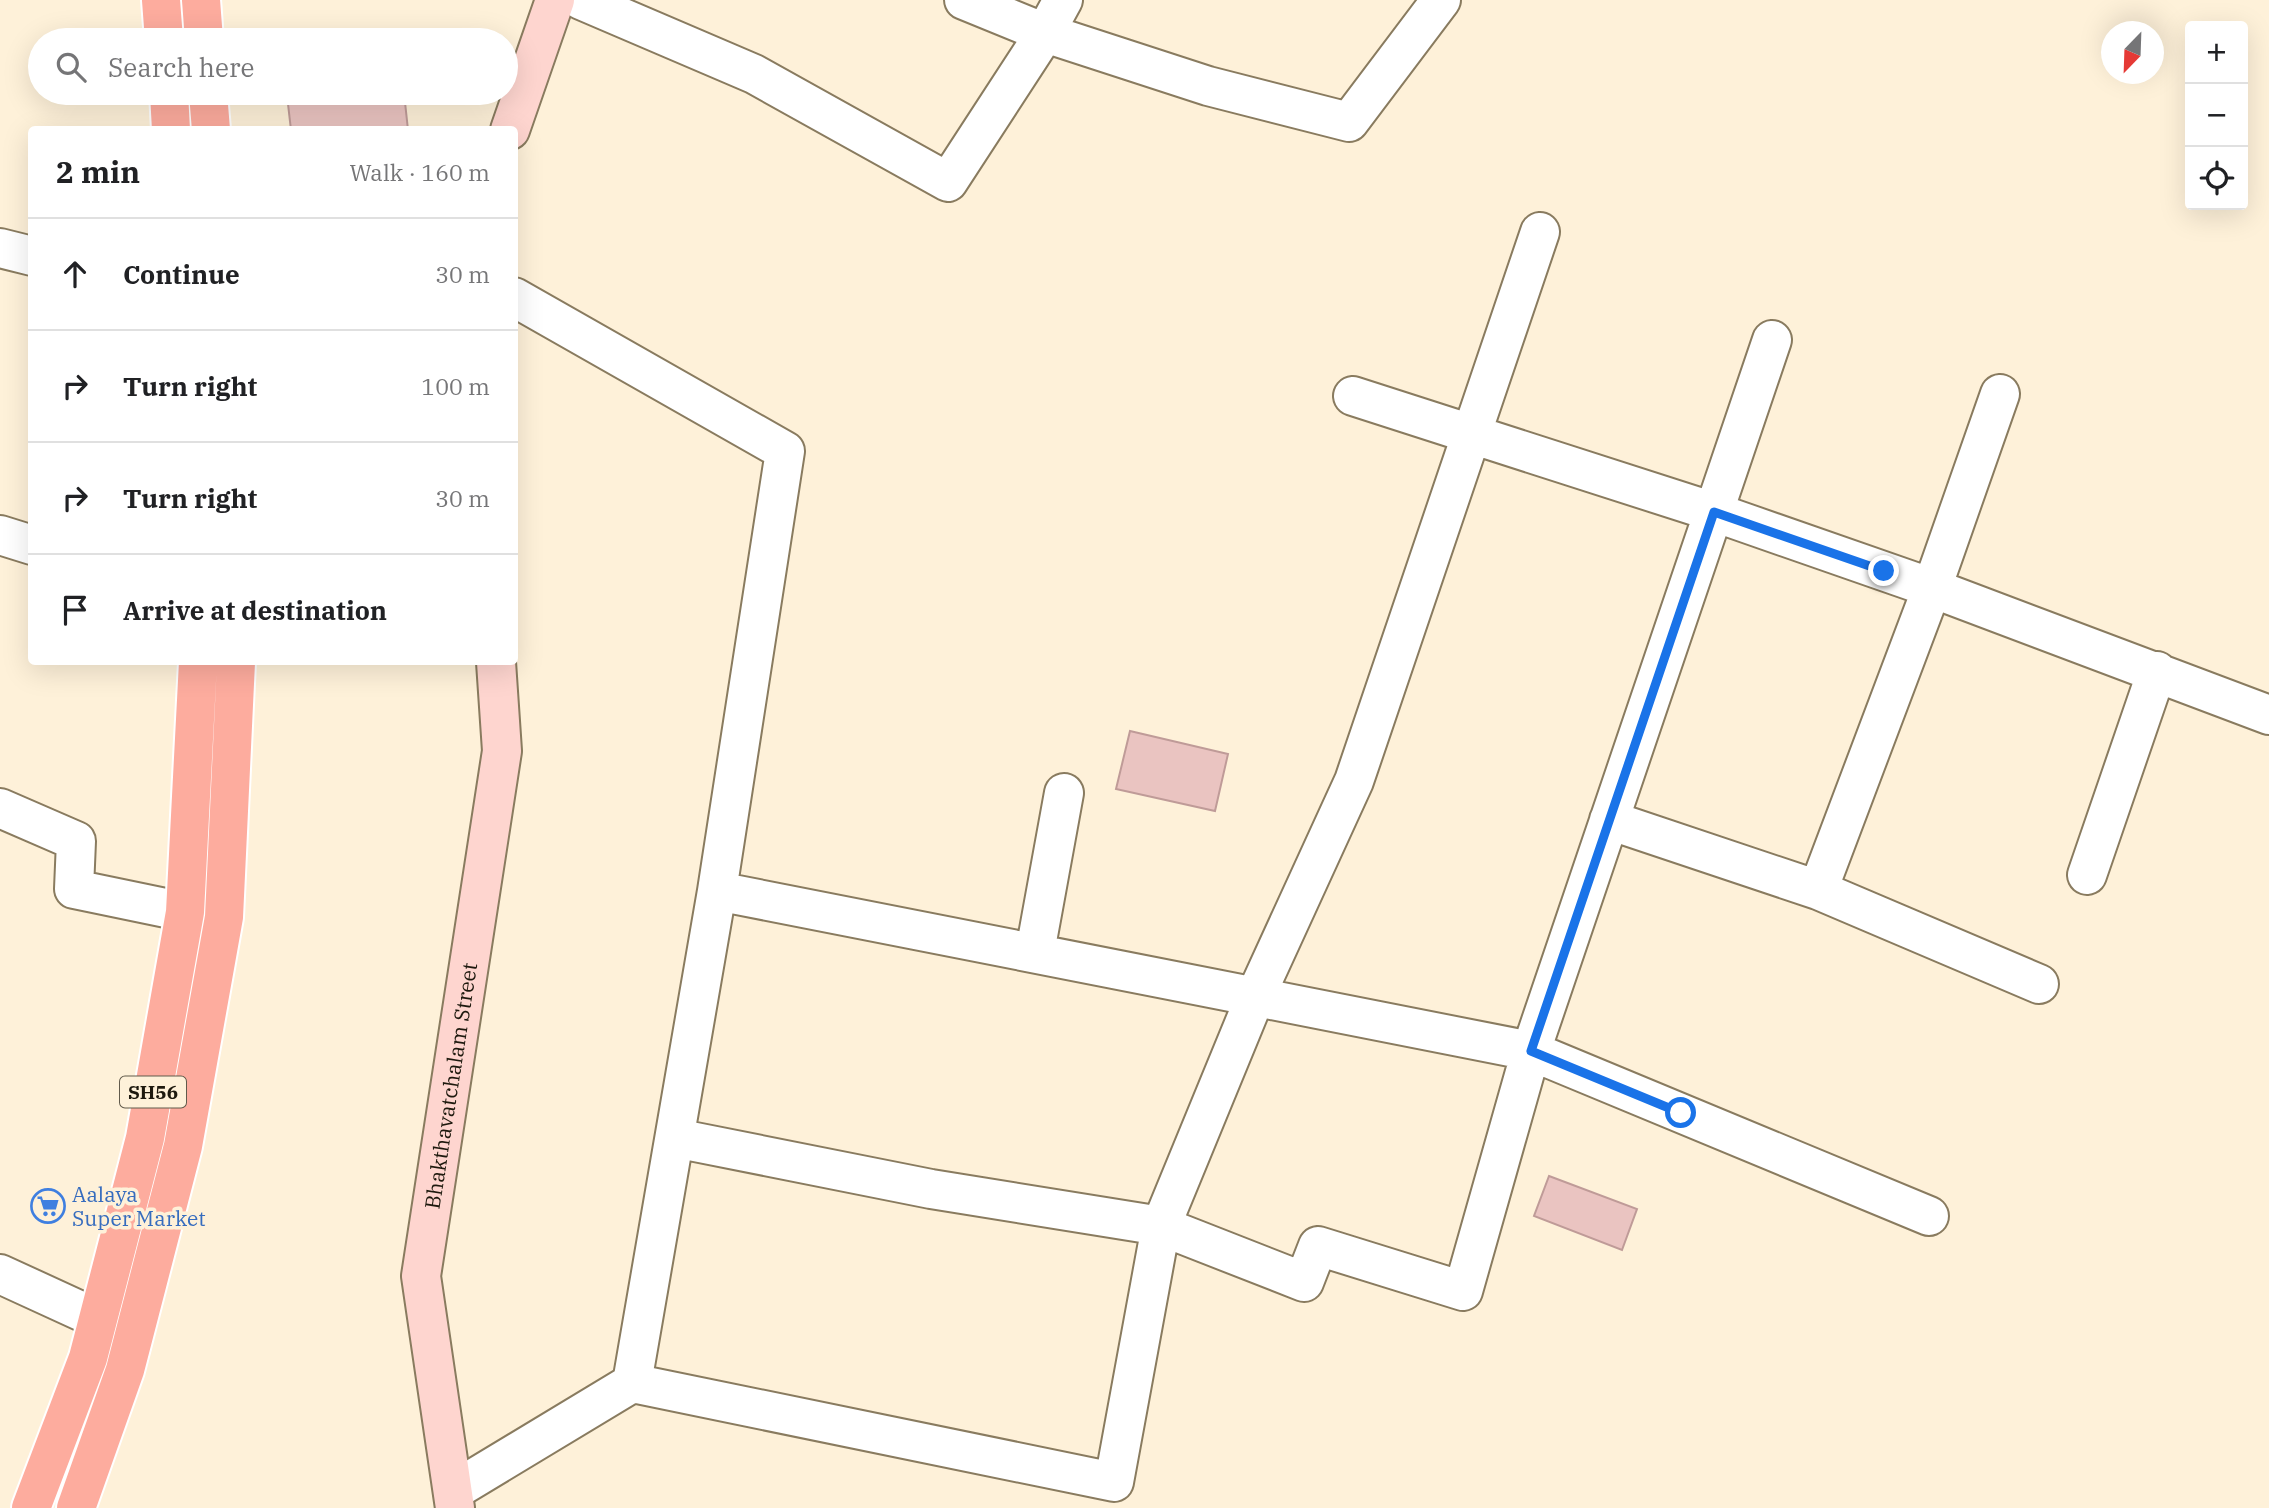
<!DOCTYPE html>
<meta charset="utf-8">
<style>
body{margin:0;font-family:"IBM Plex Serif",serif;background:#f6f6f6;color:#202124}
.controls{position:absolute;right:21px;top:21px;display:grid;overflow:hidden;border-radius:7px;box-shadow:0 7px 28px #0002}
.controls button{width:63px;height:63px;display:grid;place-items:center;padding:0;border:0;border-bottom:2px solid #e0e0e0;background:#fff;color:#202124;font:35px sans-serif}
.compass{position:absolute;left:2101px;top:21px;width:63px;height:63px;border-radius:50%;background:#fff;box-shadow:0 7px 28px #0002;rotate:203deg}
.stop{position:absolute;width:21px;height:21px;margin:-16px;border:5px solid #1a73e8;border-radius:50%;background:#fff}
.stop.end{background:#1a73e8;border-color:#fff;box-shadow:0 2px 7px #0008}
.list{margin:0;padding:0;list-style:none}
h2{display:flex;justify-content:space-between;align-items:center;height:91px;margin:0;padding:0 28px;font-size:30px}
h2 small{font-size:23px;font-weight:400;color:#757577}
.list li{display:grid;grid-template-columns:46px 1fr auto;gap:21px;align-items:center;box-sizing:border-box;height:112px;padding:0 28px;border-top:2px solid #e0e0e0}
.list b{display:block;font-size:26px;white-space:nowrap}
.list em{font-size:23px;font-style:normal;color:#757577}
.icon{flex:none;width:38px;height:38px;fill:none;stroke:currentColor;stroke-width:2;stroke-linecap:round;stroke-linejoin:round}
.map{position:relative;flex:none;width:2269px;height:1508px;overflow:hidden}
.search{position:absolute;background:#fff;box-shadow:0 7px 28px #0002;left:28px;top:28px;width:490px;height:77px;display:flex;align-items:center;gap:18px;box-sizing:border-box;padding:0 24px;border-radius:38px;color:#757577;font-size:26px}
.panel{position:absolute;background:#fff;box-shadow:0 7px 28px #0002;left:28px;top:126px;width:490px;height:539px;border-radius:7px}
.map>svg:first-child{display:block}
</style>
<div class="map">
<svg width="2269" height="1508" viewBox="0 0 2269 1508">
<rect width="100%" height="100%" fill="#fef1d9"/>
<path fill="#eac4c1" stroke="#bf9b98" stroke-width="2" d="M390,93H404L408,130H291L288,104Z
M1130,731L1228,754L1215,811L1116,789Z
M1549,1176L1637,1209L1622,1250L1534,1216Z"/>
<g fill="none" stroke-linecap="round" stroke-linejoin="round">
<g stroke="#897b5f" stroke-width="42">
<path id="street" d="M581,0L754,74L948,182L1045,33L1063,0
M964,0L1045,33L1208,86L1349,122L1441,0
M0,248L32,256
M514,297L785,451L717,891L632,1383
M2000,394L1932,588L2269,715
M1353,396L1714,512L1932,588L1818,890
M0,535L32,545
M0,808L76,841L74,889L185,912
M1609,820L1818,890L2039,984
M2087,875L2157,671
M717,891L1531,1051L1929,1216
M1035,952L1064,793
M675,1138L931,1189L1161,1226L1304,1282L1318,1246L1463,1291L1531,1051L1772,340
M0,1274L98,1319
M453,1491L632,1383L1114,1482L1161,1226L1256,995L1354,781L1540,232"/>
</g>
<g stroke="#897b5f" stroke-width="42">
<g id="secondary">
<path d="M510,130L555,0"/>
<path id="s1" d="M455,1508L421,1276L502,751L496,662"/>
</g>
</g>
<g stroke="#fff" stroke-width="42">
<path id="primary" d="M161,0L164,40
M201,0L204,40
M169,93L171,130
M208,93L211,130
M31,1508L88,1358L145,1138L185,912L198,662
M76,1508L125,1370L183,1146L224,917L236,662"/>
</g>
<use href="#street" stroke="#fff" stroke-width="38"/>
<use href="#secondary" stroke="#fed5cf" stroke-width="38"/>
<use href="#primary" stroke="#fdac9e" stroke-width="38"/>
</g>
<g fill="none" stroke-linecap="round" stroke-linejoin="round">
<path stroke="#1a73e8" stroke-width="9" d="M1681,1113L1531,1051L1714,512L1884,571"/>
</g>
<defs>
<g id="supermarket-ring" transform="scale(1.75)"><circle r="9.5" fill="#fef1d9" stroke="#3f7fe0" stroke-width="1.5"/><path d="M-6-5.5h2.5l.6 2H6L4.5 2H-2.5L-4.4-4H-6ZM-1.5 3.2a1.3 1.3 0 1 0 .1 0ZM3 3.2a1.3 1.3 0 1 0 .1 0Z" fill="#3f7fe0"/></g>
</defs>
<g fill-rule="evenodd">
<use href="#supermarket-ring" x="48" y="1206"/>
</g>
<g text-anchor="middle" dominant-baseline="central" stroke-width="7" stroke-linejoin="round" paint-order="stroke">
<rect fill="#fef1d9" stroke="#615a4b" stroke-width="2" x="120" y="1076.5" width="66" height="31" rx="5"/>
<g font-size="19" font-weight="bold" fill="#1e190e">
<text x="153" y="1092">SH56</text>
</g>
<g font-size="21" fill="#1e190e" stroke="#fef1d9">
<text stroke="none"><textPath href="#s1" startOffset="427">Bhakthavatchalam Street</textPath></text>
</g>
<g font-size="21" fill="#366cbe" stroke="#fef1d9" text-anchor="start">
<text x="72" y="1194">Aalaya<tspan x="72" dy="24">Super Market</tspan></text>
</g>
</g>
</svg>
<div class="controls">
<button>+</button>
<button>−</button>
<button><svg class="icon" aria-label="locate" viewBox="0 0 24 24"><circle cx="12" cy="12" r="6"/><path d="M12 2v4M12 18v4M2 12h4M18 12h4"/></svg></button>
</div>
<svg class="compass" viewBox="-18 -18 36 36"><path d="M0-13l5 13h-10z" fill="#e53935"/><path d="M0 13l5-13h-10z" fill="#757577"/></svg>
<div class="stop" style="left:1681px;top:1113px"></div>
<div class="stop end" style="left:1884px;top:571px"></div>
<div class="search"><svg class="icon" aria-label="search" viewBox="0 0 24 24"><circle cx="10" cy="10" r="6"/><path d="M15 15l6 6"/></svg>Search here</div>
<section class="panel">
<h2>2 min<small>Walk · 160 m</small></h2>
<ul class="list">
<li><svg class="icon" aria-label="ahead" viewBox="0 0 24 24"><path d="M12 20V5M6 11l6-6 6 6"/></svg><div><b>Continue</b></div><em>30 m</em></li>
<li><svg class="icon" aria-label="right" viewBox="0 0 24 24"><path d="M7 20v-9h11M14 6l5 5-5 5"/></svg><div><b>Turn right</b></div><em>100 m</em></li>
<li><svg class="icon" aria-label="right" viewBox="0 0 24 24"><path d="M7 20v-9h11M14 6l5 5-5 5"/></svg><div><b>Turn right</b></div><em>30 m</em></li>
<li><svg class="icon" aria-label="arrive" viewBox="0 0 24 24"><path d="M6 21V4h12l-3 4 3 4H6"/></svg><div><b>Arrive at destination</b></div></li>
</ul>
</section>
</div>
